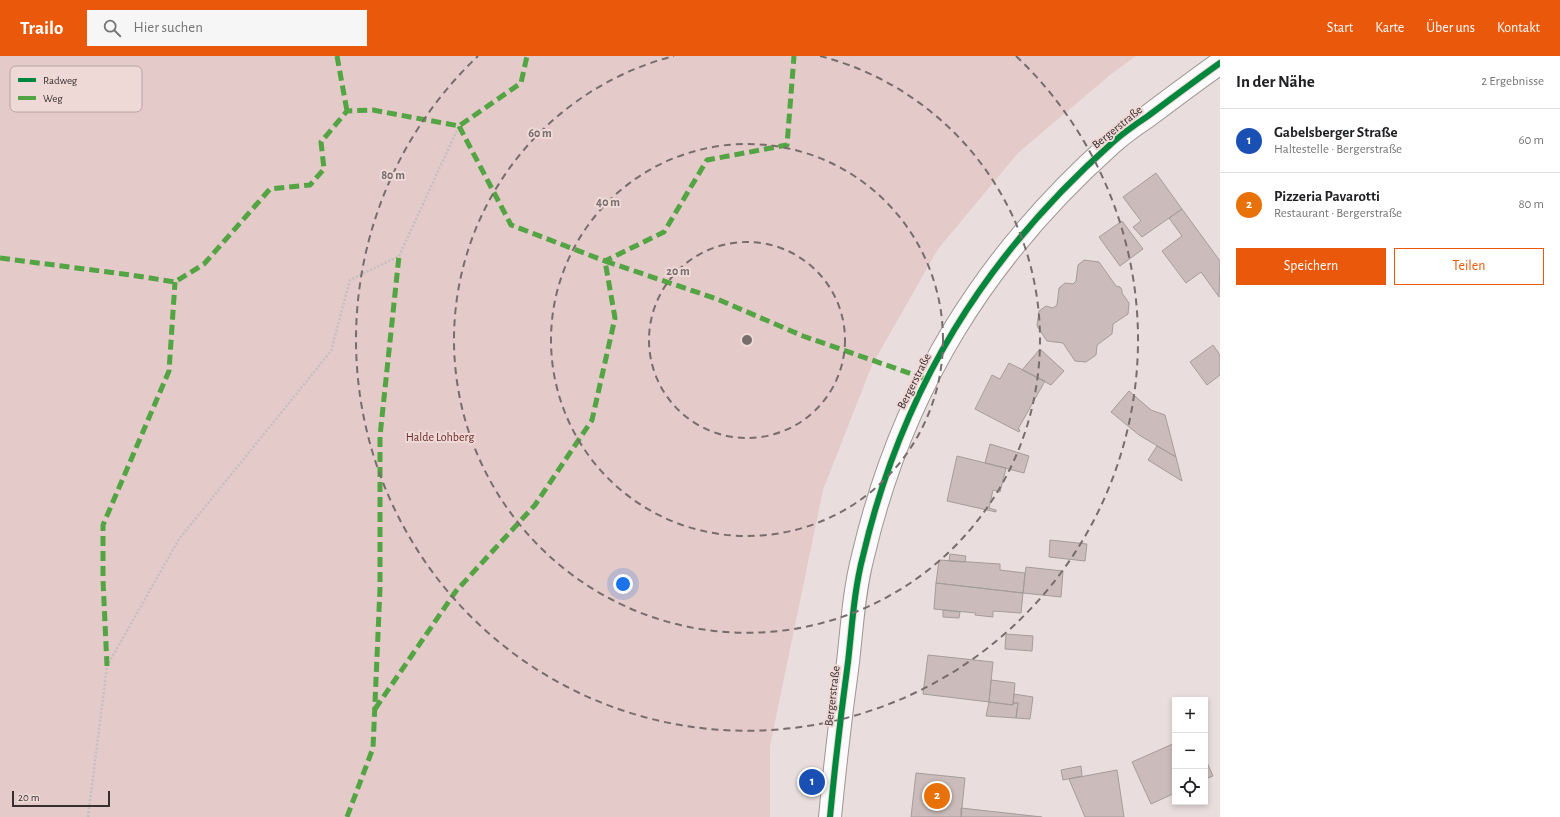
<!DOCTYPE html>
<html lang="de">
<meta charset="utf-8">
<style>
body{margin:0;font-family:"Alegreya Sans",sans-serif;background:#f6f6f6;color:#202124}
.controls{position:absolute;right:12px;bottom:12px;display:grid;overflow:hidden;border-radius:0px;box-shadow:0 2px 6px #0003}
.controls button{width:36px;height:36px;display:grid;place-items:center;padding:0;border:0;border-bottom:1px solid #e0e0e0;background:#fff;color:#202124;font:20px sans-serif}
.scale{position:absolute;left:12px;bottom:10px;width:98px;box-sizing:border-box;padding-left:4px;border:2px solid #38302f;border-top:0;font-size:11px;line-height:14px;white-space:nowrap;color:#38302f;-webkit-text-stroke:3px #efd9d7;paint-order:stroke}
.you{position:absolute;left:623px;top:528px;width:14px;height:14px;margin:-10px;border:3px solid #fff;border-radius:50%;background:#1a73e8;box-shadow:0 0 0 6px #1a73e833}
.badge{display:grid;place-items:center;width:26px;height:26px;border-radius:50%;background:#ea580c;color:#fff;font-size:13px;font-weight:700}
.pin{position:absolute;translate:-50% -50%;border:2px solid #fff;box-shadow:0 1px 4px #0006}
.list{margin:0;padding:0;list-style:none}
h2{display:flex;justify-content:space-between;align-items:center;height:52px;margin:0;padding:0 16px;font-size:17px}
h2 small{font-size:13px;font-weight:400;color:#757577}
.list li{display:grid;grid-template-columns:26px 1fr auto;gap:12px;align-items:center;box-sizing:border-box;height:64px;padding:0 16px;border-top:1px solid #e0e0e0}
.list b{display:block;font-size:15px;white-space:nowrap}
.list p{margin:0;font-size:13px;white-space:nowrap;color:#757577}
.list em{font-size:13px;font-style:normal;color:#757577}
.actions{display:flex;gap:8px;padding:12px 16px}
.actions a{flex:1;padding:9px 0;border:1px solid #ea580c;border-radius:0px;text-align:center;font-size:14px;color:#ea580c}
.actions .main{background:#ea580c;color:#fff}
.icon{flex:none;width:22px;height:22px;fill:none;stroke:currentColor;stroke-width:2;stroke-linecap:round;stroke-linejoin:round}
.map{position:relative;flex:none;width:1220px;height:761px;overflow:hidden}
header{display:flex;align-items:center;gap:24px;box-sizing:border-box;height:56px;padding:0 20px;background:#ea580c;color:#fff}
header strong{font-size:19px}
nav{display:flex;gap:22px;margin-inline-start:auto;font-size:14px}
.search{width:280px;height:36px;background:#f6f6f6;display:flex;align-items:center;gap:10px;box-sizing:border-box;padding:0 14px;border-radius:0px;color:#757577;font-size:15px}
main{display:flex}
aside{flex:1;background:#fff}
.map>svg:first-child{display:block}
</style>
<header>
<strong>Trailo</strong>
<div class="search"><svg class="icon" aria-label="search" viewBox="0 0 24 24"><circle cx="10" cy="10" r="6"/><path d="M15 15l6 6"/></svg>Hier suchen</div>
<nav><a>Start</a><a>Karte</a><a>Über uns</a><a>Kontakt</a></nav>
</header>
<main>
<div class="map">
<svg width="1220" height="761" viewBox="0 0 1220 761">
<rect width="100%" height="100%" fill="#e9dedd"/>
<path fill="#e4cac8" d="M0,0H1136L1110,19L1018,97L938,193L872,309L823,434L770,690V761H0Z"/>
<path fill="#cbbcbb" stroke="#a49c9b" d="M1156,117L1182,153L1142,181L1133,171L1141,165L1123,141Z
M1182,153L1220,205L1219,241L1201,216L1186,227L1162,195L1182,180L1169,162Z
M1122,165L1143,193L1120,210L1099,181Z
M1084,204L1099,206L1116,230L1120,231L1122,234V237L1129,247L1128,258L1113,268L1112,278L1097,289L1096,299L1086,306L1075,305L1063,287L1047,285L1037,270L1039,255L1046,250L1053,252L1057,249L1059,232L1065,227L1073,228L1076,225L1078,209Z
M1213,289L1220,299V319L1207,329L1190,306Z
M1040,293L1064,315L1051,329L1022,314Z
M1009,307L1045,325L1018,373L1020,374L1019,376L975,353L992,319L1000,323Z
M1129,335L1151,354L1165,359L1176,401L1139,379L1111,356Z
M990,388L1029,400L1024,417L985,407Z
M1157,390L1176,401L1182,425L1148,404Z
M957,400L1006,412L1000,436L993,434L989,452L996,454V456L947,445Z
M1050,484L1087,488L1085,505L1049,501Z
M950,498L966,500L965,506L949,505Z
M939,504L1000,508V514L1025,517L1023,537L936,527Z
M1026,511L1063,515L1061,541L1023,537Z
M936,527L1023,537L1021,557L993,555V561L975,559L976,557L934,553Z
M943,554L960,556L959,562L943,561Z
M1006,578L1033,580L1032,595L1005,593Z
M928,599L993,606L989,646L923,638Z
M991,624L1015,627L1013,649L989,646Z
M1014,638L1033,641L1030,663L1016,662L1018,647H1013Z
M989,646L1013,649V647H1018L1016,662L986,660Z
M1175,687V737L1151,748L1132,706Z
M1205,702L1213,720L1205,723Z
M1081,710L1082,720L1063,724L1061,714Z
M1117,714L1124,761H1085L1069,723Z
M916,717L965,722L961,761H911Z
M961,752L1042,761H961Z"/>
<g fill="none" stroke-linecap="round" stroke-linejoin="round">
<g stroke="#9e9595" stroke-width="24">
<path id="secondary" d="M830,761C835,709 841,657 848,606C852,571 854,534 863,500C902,333 985,200 1112,87C1123,77 1136,68 1148,60C1172,42 1196,24 1220,7"/>
</g>
<path stroke="#c5c0bf" stroke-width="2.5" stroke-dasharray="2 2" stroke-linecap="butt" d="M88,761L107,610L179,483L331,295L350,224L399,200L459,70"/>
<use href="#secondary" stroke="#fcfafa" stroke-width="22"/>
<path stroke="#53a443" stroke-width="5" stroke-dasharray="10 5" stroke-linecap="butt" d="M337,0L347,55
M459,70L511,169L605,205L664,176L707,104L787,89L794,0
M0,202L131,219L175,226L204,208L270,133L310,129L324,113L321,86L347,55L373,54L459,70L521,27L527,0
M107,610L103,524V469L169,315L175,226
M375,653L456,535L535,449L592,364L615,262L605,205L717,243L803,280L926,323
M347,761L373,692L380,532V380L399,200"/>
<g stroke="#efd9d7" stroke-width="8">
<path id="cycleway" d="M830,761C835,709 841,657 848,606C852,571 854,534 863,500C902,333 985,200 1112,87C1123,77 1136,68 1148,60C1172,42 1196,24 1220,7"/>
</g>
<use href="#cycleway" stroke="#00873e" stroke-width="6"/>
</g>
<g fill="none" stroke="#766d6c" stroke-width="2" stroke-dasharray="7 5">
<circle cx="747" cy="284" r="98"/>
<circle cx="747" cy="284" r="196"/>
<path d="M820 0A293 293 0 1 1 674 0"/>
<path d="M1016 0A391 391 0 1 1 478 0"/>
</g>
<g text-anchor="middle" dominant-baseline="central" stroke-width="4" stroke-linejoin="round" paint-order="stroke">
<g font-size="12" fill="#38302f" stroke="#efd9d7">
<text transform="translate(1117 71) rotate(-39)">Bergerstraße</text>
<text transform="translate(914 325) rotate(-63)">Bergerstraße</text>
<text transform="translate(832 640) rotate(-83)">Bergerstraße</text>
</g>
<g font-size="12" fill="#6b2a29" stroke="#efd9d7">
<text x="440" y="381">Halde Lohberg</text>
</g>
</g>
<rect x="10" y="10" width="132" height="46" rx="6" fill="#efd9d7" stroke="#b8a6a5" stroke-width="1"/>
<rect x="18" y="22" width="18" height="4" fill="#00873e"/>
<rect x="18" y="40" width="18" height="4" fill="#53a443"/>
<g font-size="11" fill="#38302f">
<text x="43" y="28">Radweg</text>
<text x="43" y="46">Weg</text>
</g>
<circle cx="747" cy="284" r="6" fill="#766d6c" stroke="#efd9d7" stroke-width="2"/>
<g font-size="12" text-anchor="middle" font-weight="bold" fill="#766d6c" stroke="#efd9d7" stroke-width="4" stroke-linejoin="round" paint-order="stroke">
<text x="540" y="81">60 m</text>
<text x="393" y="123">80 m</text>
<text x="608" y="150">40 m</text>
<text x="678" y="219">20 m</text>
</g>
</svg>
<div class="controls">
<button>+</button>
<button>−</button>
<button><svg class="icon" aria-label="locate" viewBox="0 0 24 24"><circle cx="12" cy="12" r="6"/><path d="M12 2v4M12 18v4M2 12h4M18 12h4"/></svg></button>
</div>
<div class="scale">20 m</div>
<div class="you"></div>
<div class="pin badge" style="left:812px;top:726px;background:#1a4fb4">1</div>
<div class="pin badge" style="left:937px;top:740px;background:#e8710a">2</div>
</div>
<aside>
<h2>In der Nähe<small>2 Ergebnisse</small></h2>
<ul class="list">
<li><span class="badge" style="background:#1a4fb4">1</span><div><b>Gabelsberger Straße</b><p>Haltestelle · Bergerstraße</p></div><em>60 m</em></li>
<li><span class="badge" style="background:#e8710a">2</span><div><b>Pizzeria Pavarotti</b><p>Restaurant · Bergerstraße</p></div><em>80 m</em></li>
</ul>
<div class="actions"><a class="main">Speichern</a><a>Teilen</a></div>
</aside>
</main>
